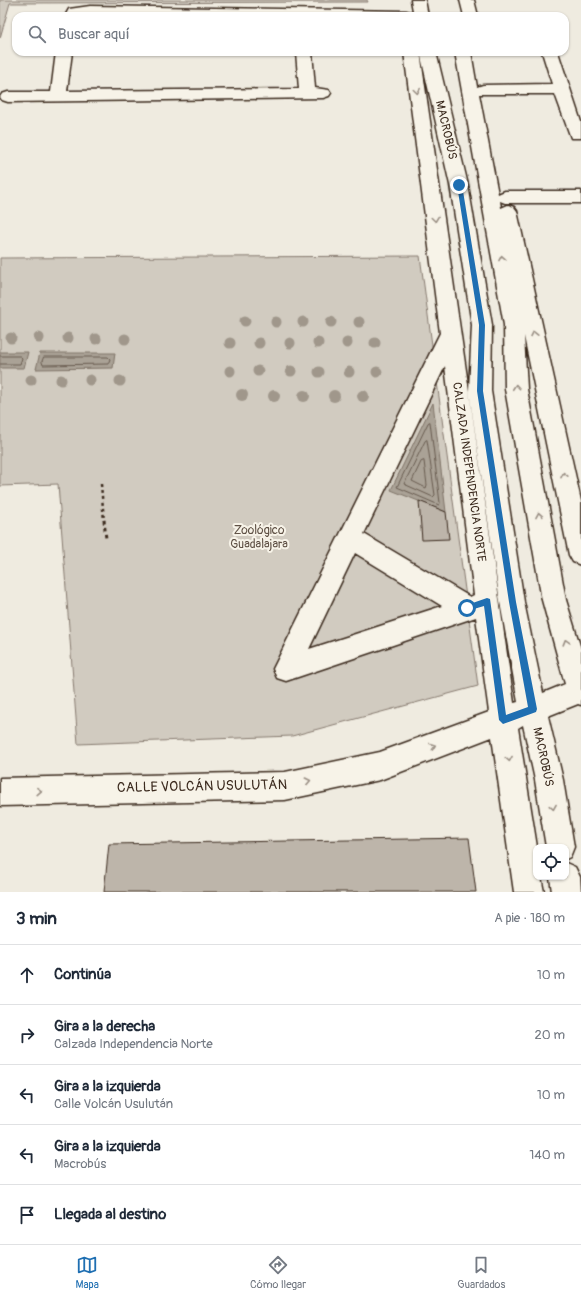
<!DOCTYPE html>
<html lang="es">
<meta charset="utf-8">
<style>
body{margin:0;font-family:Pangolin,sans-serif;background:#f6f6f7;color:#1f2937}
.controls{position:absolute;right:12px;bottom:12px;display:grid;overflow:hidden;border-radius:8px;box-shadow:0 1px 3px #0004}
.controls button{width:36px;height:36px;display:grid;place-items:center;padding:0;border:0;border-bottom:1px solid #e0e1e3;background:#fff;color:#1f2937;font:20px sans-serif}
.stop{position:absolute;width:12px;height:12px;margin:-9px;border:3px solid #1f6fb2;border-radius:50%;background:#fff}
.stop.end{background:#1f6fb2;border-color:#fff;box-shadow:0 1px 4px #0008}
.list{margin:0;padding:0;list-style:none}
h2{display:flex;justify-content:space-between;align-items:center;height:52px;margin:0;padding:0 16px;font-size:17px}
h2 small{font-size:13px;font-weight:400;color:#747a83}
.list li{display:grid;grid-template-columns:26px 1fr auto;gap:12px;align-items:center;box-sizing:border-box;height:60px;padding:0 16px;border-top:1px solid #e0e1e3}
.list b{display:block;font-size:15px;white-space:nowrap}
.list p{margin:0;font-size:13px;white-space:nowrap;color:#747a83}
.list em{font-size:13px;font-style:normal;color:#747a83}
.icon{flex:none;width:22px;height:22px;fill:none;stroke:currentColor;stroke-width:2;stroke-linecap:round;stroke-linejoin:round}
.map{position:relative;flex:none;width:581px;height:892px;overflow:hidden}
.search{position:absolute;background:#fff;box-shadow:0 1px 3px #0004;left:12px;right:12px;top:12px;height:44px;display:flex;align-items:center;gap:10px;box-sizing:border-box;padding:0 14px;border-radius:12px;color:#747a83;font-size:15px}
.sheet{height:352px;background:#fff}
nav{display:flex;justify-content:space-around;align-items:center;box-sizing:border-box;height:56px;border-top:1px solid #e0e1e3;background:#fff;font-size:11px;color:#747a83}
nav a{display:grid;justify-items:center;gap:2px}
nav .on{color:#1f6fb2}
.map>svg:first-child{display:block}
</style>
<div class="map">
<svg width="581" height="892" viewBox="0 0 581 892">
<rect width="100%" height="100%" fill="#efebe0"/>
<filter id="ink" filterUnits="userSpaceOnUse"><feTurbulence type="fractalNoise" baseFrequency=".025" numOctaves="2"/><feDisplacementMap in="SourceGraphic" scale="8" xChannelSelector="R" yChannelSelector="G"/><feConvolveMatrix kernelMatrix="1 2 1 2 8 2 1 2 1" color-interpolation-filters="sRGB"/></filter>
<g filter="url(#ink)">
<path fill="#d1cbc0" stroke="#867a6f" d="M0,0H367L368,2L10,3L0,38Z
M420,256L478,686L292,736L78,744L58,484L0,486V258Z"/>
<path fill="#aaa296" stroke="#7e7266" d="M0,352H28L24,368H0Z
M40,353H115L113,368L36,369Z
M433,403L446,512L391,490Z"/>
<g fill="none" stroke-linecap="round" stroke-linejoin="round">
<path stroke="#675a4e" stroke-width="1" d="M0,356H20L22,358L20,364H0
M44,357H108L110,359L108,364L43,365L42,362Z
M430,422L440,503L439,505L397,487L428,423Z
M427,440L435,495L433,497L404,484L425,441Z
M424,461L427,485L426,488L412,481L421,462Z"/>
</g>
<path fill="#bdb5aa" stroke="#3b2a1e" d="M419,501L446,512L449,539L422,540Z
M469,838L476,892H104L109,844Z"/>
<g fill="none" stroke-linecap="round" stroke-linejoin="round">
<g stroke="#3b2a1e" stroke-width="3">
<path id="minor" d="M411,0H425L428,16H414Z
M460,0H474L478,16H464Z
M90,6L406,11L411,12L413,15L193,16L90,14L65,16L69,9Z
M56,52H72L67,91L299,89L296,52H312L315,88L329,90L331,93L329,96L323,98L8,102L2,100L0,97L2,94L8,92H51Z
M404,52H420L514,703L518,702L500,602L469,391L472,325L450,185L420,52H436L468,185L492,325L491,391L524,602L543,693L565,684L542,600L505,389L504,325L455,52H471L477,87L483,85L552,84L542,52H558L581,122V138H571L555,94H479L498,194L505,191H581V203H505L500,201L501,208L508,205L514,207L517,211L581,501V565L573,562L569,555L524,336L527,389L566,600L581,649V705L578,704L548,716L563,780L574,847L570,857L566,859V847H546L535,780L523,725L518,728L537,847L536,877H541L544,892H514L492,737L380,780L285,800L0,806V778L285,772L380,752L489,712L476,617L286,681L277,678L273,669L440,333ZM445,366L474,595L470,597L364,534ZM355,553L442,606L309,649Z
M566,863L575,867L580,877L581,892H552L550,877H566Z"/>
</g>
<path stroke="#3b2a1e" stroke-width="2.5" stroke-dasharray="3 3" stroke-linecap="butt" d="M101,484L104,521"/>
<path stroke="#3b2a1e" stroke-width="3" stroke-dasharray="3.5 3.5" stroke-linecap="butt" d="M104,520L106,539"/>
<use href="#minor" fill="#f7f3e8" fill-rule="evenodd"/>
</g>
<g fill="#a0978b">
<circle cx="245" cy="321" r="5.5"/>
<circle cx="276" cy="322" r="5.5"/>
<circle cx="303" cy="322" r="5.5"/>
<circle cx="331" cy="322" r="5.5"/>
<circle cx="359" cy="322" r="5.5"/>
<circle cx="11" cy="338" r="5.5"/>
<circle cx="39" cy="338" r="5.5"/>
<circle cx="68" cy="338" r="5.5"/>
<circle cx="96" cy="339" r="5.5"/>
<circle cx="125" cy="339" r="5.5"/>
<circle cx="230" cy="343" r="5.5"/>
<circle cx="259" cy="343" r="5.5"/>
<circle cx="290" cy="343" r="5.5"/>
<circle cx="318" cy="343" r="5.5"/>
<circle cx="347" cy="343" r="5.5"/>
<circle cx="375" cy="343" r="5.5"/>
<circle cx="230" cy="371" r="5.5"/>
<circle cx="258" cy="371" r="5.5"/>
<circle cx="291" cy="371" r="5.5"/>
<circle cx="319" cy="372" r="5.5"/>
<circle cx="349" cy="372" r="5.5"/>
<circle cx="377" cy="372" r="5.5"/>
<circle cx="31" cy="380" r="5.5"/>
<circle cx="61" cy="380" r="5.5"/>
<circle cx="90" cy="380" r="5.5"/>
<circle cx="120" cy="381" r="5.5"/>
<circle cx="242" cy="395" r="6"/>
<circle cx="274" cy="396" r="6"/>
<circle cx="304" cy="396" r="6"/>
<circle cx="334" cy="396" r="6"/>
<circle cx="363" cy="396" r="6"/>
</g>
<defs><path id="oneway-chevron" d="M-2-3.5L2.5 0L-2 3.5" fill="none" stroke-width="1.6" stroke-linecap="round" stroke-linejoin="round"/></defs>
<g stroke="#998e83">
<use href="#oneway-chevron" transform="translate(417 91) rotate(82)"/>
<use href="#oneway-chevron" transform="translate(435 219) rotate(82)"/>
<use href="#oneway-chevron" transform="translate(502 258) rotate(-100)"/>
<use href="#oneway-chevron" transform="translate(534 334) rotate(-102)"/>
<use href="#oneway-chevron" transform="translate(516 387) rotate(-95)"/>
<use href="#oneway-chevron" transform="translate(564 475) rotate(-102)"/>
<use href="#oneway-chevron" transform="translate(539 515) rotate(-100)"/>
<use href="#oneway-chevron" transform="translate(566 642) rotate(-106)"/>
<use href="#oneway-chevron" transform="translate(433 746) rotate(-20)"/>
<use href="#oneway-chevron" transform="translate(509 759) rotate(81)"/>
<use href="#oneway-chevron" transform="translate(308 781) rotate(-12)"/>
<use href="#oneway-chevron" transform="translate(39 791) rotate(-2)"/>
<use href="#oneway-chevron" transform="translate(553 807) rotate(81)"/>
</g>
</g>
<path fill="#1f6fb2" d="M459,183L462,185L485,325L483,391L516,602L537,709L536,712L503,724L499,720L484,606L467,611L463,608L464,606L487,598L490,599L506,715L528,707L509,602L477,391L479,325L457,185Z"/>
<g text-anchor="middle" dominant-baseline="central" stroke-width="4" stroke-linejoin="round" paint-order="stroke">
<g font-size="12" fill="#3b2a1e" stroke="#f7f3e8">
<text transform="translate(446 130) rotate(77)">MACROBÚS</text>
<text transform="translate(469 472) rotate(82)">CALZADA INDEPENDENCIA NORTE</text>
<text transform="translate(543 757) rotate(78)">MACROBÚS</text>
</g>
<g font-size="12" fill="#605246" stroke="#f7f3e8">
<text x="259" y="530">Zoológico<tspan x="259" dy="14">Guadalajara</tspan></text>
</g>
<g font-size="14" fill="#3b2a1e" stroke="#f7f3e8">
<text transform="translate(202 786) rotate(-1)">CALLE VOLCÁN USULUTÁN</text>
</g>
</g>
</svg>
<div class="controls">
<button><svg class="icon" aria-label="locate" viewBox="0 0 24 24"><circle cx="12" cy="12" r="6"/><path d="M12 2v4M12 18v4M2 12h4M18 12h4"/></svg></button>
</div>
<div class="stop" style="left:467px;top:608px"></div>
<div class="stop end" style="left:459px;top:185px"></div>
<div class="search"><svg class="icon" aria-label="search" viewBox="0 0 24 24"><circle cx="10" cy="10" r="6"/><path d="M15 15l6 6"/></svg>Buscar aquí</div>
</div>
<section class="sheet">
<h2>3 min<small>A pie · 180 m</small></h2>
<ul class="list">
<li><svg class="icon" aria-label="ahead" viewBox="0 0 24 24"><path d="M12 20V5M6 11l6-6 6 6"/></svg><div><b>Continúa</b></div><em>10 m</em></li>
<li><svg class="icon" aria-label="right" viewBox="0 0 24 24"><path d="M7 20v-9h11M14 6l5 5-5 5"/></svg><div><b>Gira a la derecha</b><p>Calzada Independencia Norte</p></div><em>20 m</em></li>
<li><svg class="icon" aria-label="left" viewBox="0 0 24 24"><path d="M17 20v-9H6M10 6l-5 5 5 5"/></svg><div><b>Gira a la izquierda</b><p>Calle Volcán Usulután</p></div><em>10 m</em></li>
<li><svg class="icon" aria-label="left" viewBox="0 0 24 24"><path d="M17 20v-9H6M10 6l-5 5 5 5"/></svg><div><b>Gira a la izquierda</b><p>Macrobús</p></div><em>140 m</em></li>
<li><svg class="icon" aria-label="arrive" viewBox="0 0 24 24"><path d="M6 21V4h12l-3 4 3 4H6"/></svg><div><b>Llegada al destino</b></div></li>
</ul>
</section>
<nav>
<a class="on"><svg class="icon" aria-label="map" viewBox="0 0 24 24"><path d="M3 6l6-2 6 2 6-2v14l-6 2-6-2-6 2zM9 4v14M15 6v14"/></svg>Mapa</a>
<a><svg class="icon" aria-label="directions" viewBox="0 0 24 24"><path d="M12 3l9 9-9 9-9-9zM9 14v-3h6M13 9l2 2-2 2"/></svg>Cómo llegar</a>
<a><svg class="icon" aria-label="saved" viewBox="0 0 24 24"><path d="M7 4h10v16l-5-4-5 4z"/></svg>Guardados</a>
</nav>
